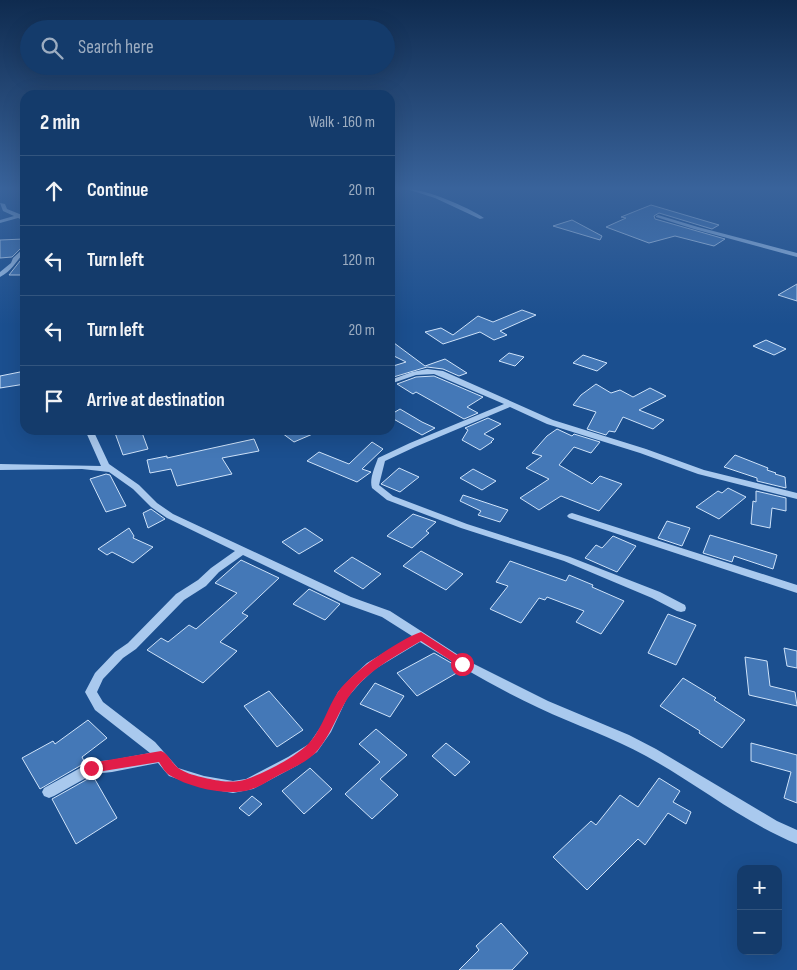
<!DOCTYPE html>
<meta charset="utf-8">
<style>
body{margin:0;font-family:"Sofia Sans Condensed",sans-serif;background:#214673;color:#f1f3f6}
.controls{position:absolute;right:15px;bottom:15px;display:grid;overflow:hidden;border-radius:10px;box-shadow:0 5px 20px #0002}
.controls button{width:45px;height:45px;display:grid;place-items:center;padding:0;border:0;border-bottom:1px solid #33557e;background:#143b6b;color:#f1f3f6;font:25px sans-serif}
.stop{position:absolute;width:15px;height:15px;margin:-11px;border:4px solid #e11d48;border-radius:50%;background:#fff}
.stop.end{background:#e11d48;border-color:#fff;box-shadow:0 1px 5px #0008}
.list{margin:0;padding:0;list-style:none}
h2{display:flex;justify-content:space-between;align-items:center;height:65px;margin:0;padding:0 20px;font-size:21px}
h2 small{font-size:16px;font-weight:400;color:#9dadc1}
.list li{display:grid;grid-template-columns:32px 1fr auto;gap:15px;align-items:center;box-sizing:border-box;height:70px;padding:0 20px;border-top:1px solid #33557e}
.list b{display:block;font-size:19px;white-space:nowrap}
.list em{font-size:16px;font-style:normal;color:#9dadc1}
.icon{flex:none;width:28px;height:28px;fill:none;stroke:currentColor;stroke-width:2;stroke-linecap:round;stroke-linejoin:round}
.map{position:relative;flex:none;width:797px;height:970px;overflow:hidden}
.search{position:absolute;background:#143b6b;box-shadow:0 5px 20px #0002;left:20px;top:20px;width:375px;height:55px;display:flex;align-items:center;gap:12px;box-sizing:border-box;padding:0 18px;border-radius:28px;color:#9dadc1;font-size:19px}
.panel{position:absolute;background:#143b6b;box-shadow:0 5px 20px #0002;left:20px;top:90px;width:375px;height:345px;border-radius:15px}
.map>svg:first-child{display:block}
</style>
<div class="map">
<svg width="797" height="970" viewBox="0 0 797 970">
<rect width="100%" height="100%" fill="#1b4f8f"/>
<path fill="#4478b7" stroke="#cfe3fa" d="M651,205L719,225L712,229L659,213L654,216L655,219L725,239L714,246L675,236L649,243L606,227L626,218L621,217Z
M572,220L602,236L600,240L553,226Z
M24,239V245L12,257L0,258V240Z
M25,255V275H9L24,256Z
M797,284V301L778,295Z
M522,310L536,315L500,331L507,335L494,340L480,332L443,344L425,332L441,328L453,335L478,316L493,322Z
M390,340L425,366L445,359L467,373L459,376L443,369L427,367L390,378V367L406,362L390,354Z
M766,340L786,349L774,355L753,346Z
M509,353L524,357L515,366L499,361Z
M583,355L607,363L597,371L573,363Z
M25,371V384L0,388V376Z
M434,376L483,397L467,407L478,413L464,419L416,392L413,394L397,384L416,377Z
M596,384L611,393L620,390L633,397L650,388L666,396L639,410L664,420L653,429L623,417L615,432L609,431L606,435L587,429L596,412L573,405L581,395Z
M400,409L422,422L435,428L422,435L390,417V415Z
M488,418L501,424L484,434L494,439L491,442H492L480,450L462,440L468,430L465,428Z
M557,429L572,436L574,434L600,442L591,453L574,447L559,465L592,484L600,476L622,484L599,511L561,496L539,510L520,498L549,479L526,468L542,456L532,453L547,436Z
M130,430H141L148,449L123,455L115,433Z
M278,430H322L294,442Z
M254,439L259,451L222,458L232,474L177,486L171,469L150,473L147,460L167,456V458Z
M372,442L383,449L362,469L371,472L357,482L307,461L319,452L349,464Z
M735,455L768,468L767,470L776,473L775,474L785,477L786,488L757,481V478L724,467Z
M399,468L419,477L400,492L381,484Z
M473,469L496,481L482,490L460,478Z
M106,474L110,475L126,506L106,512L90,479Z
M728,488L746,497L719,519L696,507L718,491L722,493Z
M756,491L786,498V511L772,508L770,528L751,524L753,501L756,502Z
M463,495L508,510L500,522L478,515L481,511L460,501Z
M151,509L165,519L148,528L143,513Z
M413,514L436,522L426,531L429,533L412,548L387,536Z
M667,521L690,528L682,546L658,538Z
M129,528L134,536L133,538L153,547L133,563L112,552L107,555L98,549Z
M305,528L323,540L299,554L282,542Z
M710,535L777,555L773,569L734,556L732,562L703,553Z
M613,536L636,546L617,572L585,558L596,545L602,548Z
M421,551L463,574L446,590L403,566Z
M352,557L381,574L363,589L334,571Z
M241,560L279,578L242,613L248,616L220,642L237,651L203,683L147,650L161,638L168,642L189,625L196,629L237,593L215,583Z
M510,561L566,581L569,575L593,585L592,587L624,601L601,634L576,622L584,611L547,597L545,600L539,598L521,623L490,609L508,586L496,582Z
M309,589L340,604L325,620L293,604Z
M668,614L696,625L676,665L648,653Z
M784,648L797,651V668L787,666Z
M434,653L453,664L460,671L417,696L397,673Z
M745,657L767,661L770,686L795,692L797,706L749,695Z
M683,678L716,698L714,700L745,720L722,748L699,733L700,731L660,706Z
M375,683L404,696L390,717L360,704Z
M269,691L303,730L277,747L244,706Z
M88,720L107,738L82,757L85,763L40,789L22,758L53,741L55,744Z
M376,729L407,755L380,779L398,795L372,819L345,794L380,762L359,744Z
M446,743L470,762L455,776L432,756Z
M751,743L797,755V803L784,798L791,772L751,761Z
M310,768L332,789L304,814L282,791Z
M93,776L117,818L76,844L52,799Z
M659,778L680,791L673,802L691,812L686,824L668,813L645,845L638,839L587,890L553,857L591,821L596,825L620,795L638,807Z
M252,796L262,804L249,816L239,808Z
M501,923L528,953L512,970H459L479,950L476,946Z"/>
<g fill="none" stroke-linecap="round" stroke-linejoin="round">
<path fill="#a9c9ee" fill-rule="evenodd" d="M407,189C426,189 468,207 484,218L480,219L435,198Z
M0,203L5,204L7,209L22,215L25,218V221L18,218L0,223V220L14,216L3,211Z
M658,215L698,227L797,253V257L694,229L656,217V216Z
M25,247V252C15,262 13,270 0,277V272L11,263L13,258Z
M427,369L443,371L553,420L646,449L704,470L797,493V499L698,474L640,453L547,424L510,407L415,447L385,461L379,485L393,496L467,524L570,557L660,592L685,605L686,608L685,611L681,612L677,611L652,598L564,561L461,528L387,500L372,488C369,479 375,467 378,458L410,443L504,404L434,374L416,375L390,384V380L412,372Z
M85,430H93L109,464L139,485L157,503L173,514L351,597L390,611L466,660L548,701L629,735L656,749L777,821L797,830V844C743,822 697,784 646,756C612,737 575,725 539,708C498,689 459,666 420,642L375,669L360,683L347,698L331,732L317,752L298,765L253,789L233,793L204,788L169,776L158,763L112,772L93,774L54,796L49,798L44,796L42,792L44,788L91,762L112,760L150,753L95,710L85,692L95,673L115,652L128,643L176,594L198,580L211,568L235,551L167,518L151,507L133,489L109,472L82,469L0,470V464L101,466ZM243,555L343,603L382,617L412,636L367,663L352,677L338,692L322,725L309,744L288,757L246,779L233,781L204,776L178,768L155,742L103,702L97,692L103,679L123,658L136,649L184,600L206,586L219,572Z
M572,513L797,585V593L569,518L567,516L569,514Z"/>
</g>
<linearGradient id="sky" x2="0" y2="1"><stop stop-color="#0f2b4f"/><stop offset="0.58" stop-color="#39639b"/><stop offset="1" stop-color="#39639b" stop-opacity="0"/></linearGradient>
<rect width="797" height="325" fill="url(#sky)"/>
<path fill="#e11d48" d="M421,632L466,661L468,664L466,666H459L421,641C399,654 376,666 358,685C340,704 335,729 318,750C310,760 295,767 283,773C272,778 261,787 249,790C227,796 191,788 171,776C166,774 162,767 159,762L91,773L87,772L85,768L87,764L91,763L161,751C169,754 171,762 177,767C186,775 209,779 221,781C229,782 239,782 247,779C264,773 298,756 310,742C323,727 327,708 338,692C352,672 398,640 421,632Z"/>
</svg>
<div class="controls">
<button>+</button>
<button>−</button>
</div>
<div class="stop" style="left:462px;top:664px"></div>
<div class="stop end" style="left:91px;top:768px"></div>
<div class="search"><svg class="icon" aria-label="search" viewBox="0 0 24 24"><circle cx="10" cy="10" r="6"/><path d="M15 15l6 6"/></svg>Search here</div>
<section class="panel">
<h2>2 min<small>Walk · 160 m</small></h2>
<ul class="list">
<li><svg class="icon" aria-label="ahead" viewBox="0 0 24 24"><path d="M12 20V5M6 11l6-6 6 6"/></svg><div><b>Continue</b></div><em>20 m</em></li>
<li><svg class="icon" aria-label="left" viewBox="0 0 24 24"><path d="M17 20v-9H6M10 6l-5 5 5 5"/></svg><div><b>Turn left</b></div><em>120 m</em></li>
<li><svg class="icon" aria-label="left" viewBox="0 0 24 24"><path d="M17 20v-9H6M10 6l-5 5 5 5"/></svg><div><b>Turn left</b></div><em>20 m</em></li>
<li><svg class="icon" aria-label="arrive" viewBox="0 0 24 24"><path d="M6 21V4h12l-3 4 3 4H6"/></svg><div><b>Arrive at destination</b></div></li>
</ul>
</section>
</div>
